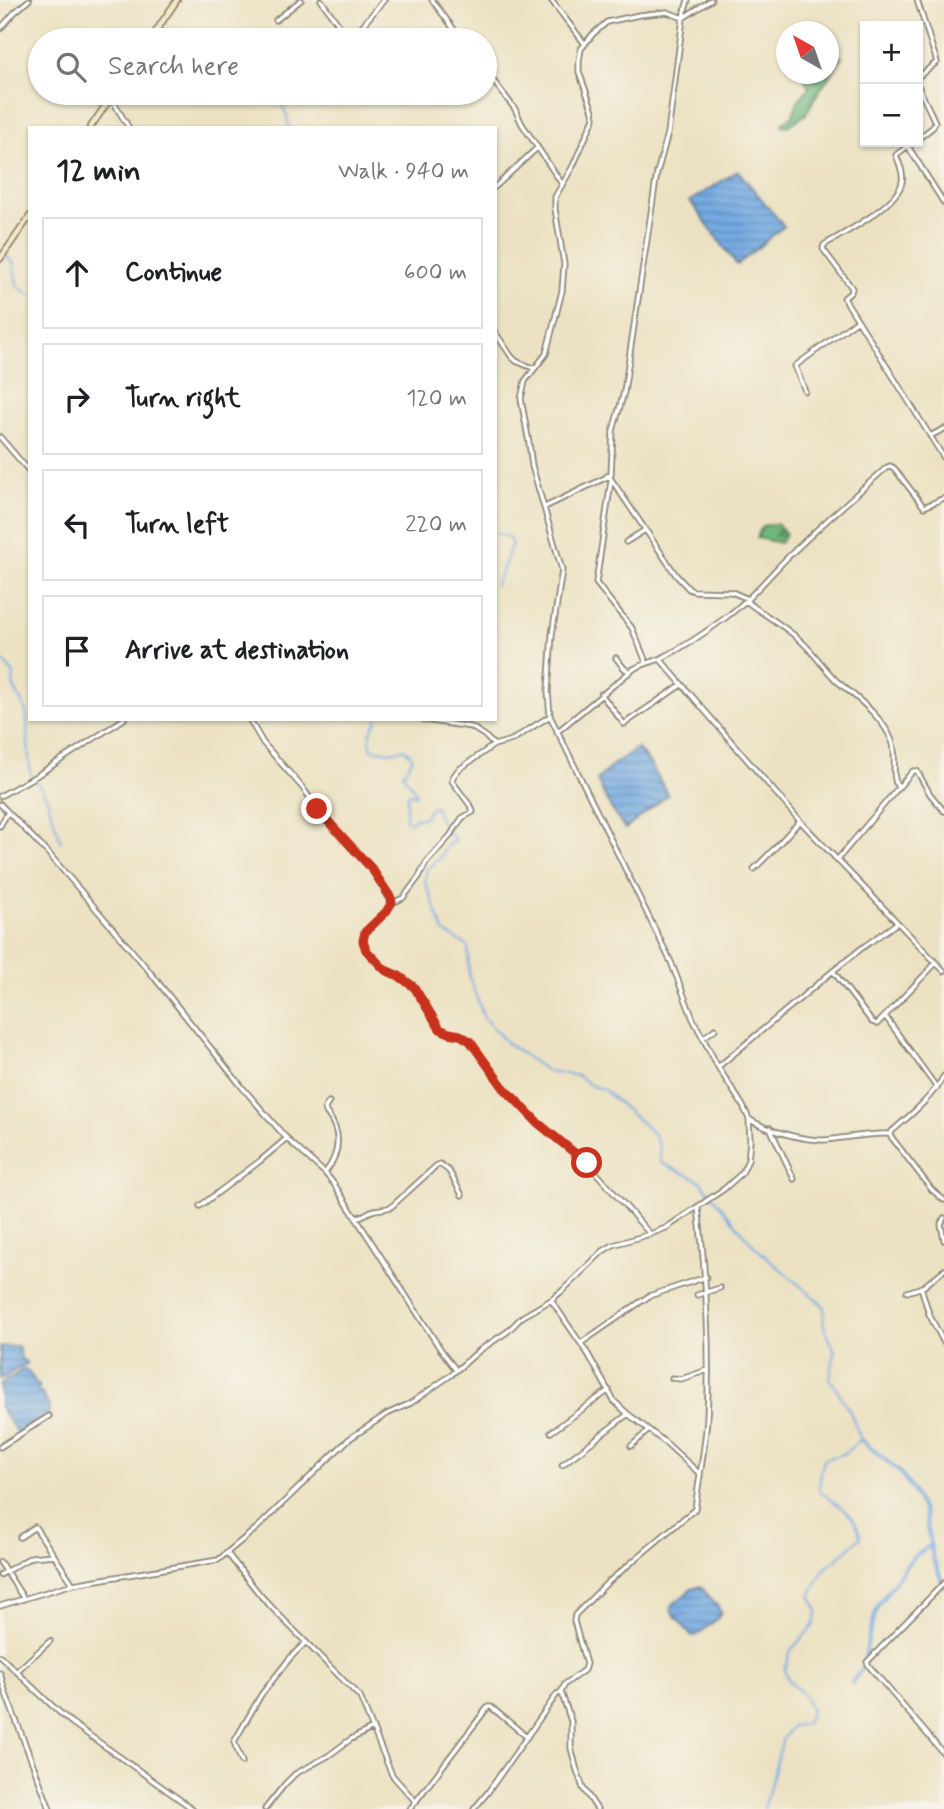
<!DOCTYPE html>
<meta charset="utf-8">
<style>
body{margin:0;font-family:Mynerve,sans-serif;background:#f2f2f2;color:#202124}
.controls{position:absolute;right:21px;top:21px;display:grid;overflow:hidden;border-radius:0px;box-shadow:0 2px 5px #0004}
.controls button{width:63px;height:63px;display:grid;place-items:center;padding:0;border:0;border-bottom:2px solid #e0e0e0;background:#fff;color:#202124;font:35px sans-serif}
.compass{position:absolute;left:776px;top:21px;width:63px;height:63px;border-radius:50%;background:#fff;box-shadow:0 2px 5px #0004;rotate:320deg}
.stop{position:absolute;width:21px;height:21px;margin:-16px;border:5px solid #c8321e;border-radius:50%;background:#fff}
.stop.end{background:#c8321e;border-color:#fff;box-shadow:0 2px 7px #0008}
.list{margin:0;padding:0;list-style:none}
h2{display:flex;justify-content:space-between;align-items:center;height:91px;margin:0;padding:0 28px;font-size:30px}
h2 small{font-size:23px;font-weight:400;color:#757577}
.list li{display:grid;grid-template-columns:46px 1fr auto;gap:21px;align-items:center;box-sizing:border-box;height:112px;margin:0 14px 14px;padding:0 14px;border:2px solid #e0e0e0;border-radius:0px}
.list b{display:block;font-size:26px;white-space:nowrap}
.list em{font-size:23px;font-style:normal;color:#757577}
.icon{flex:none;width:38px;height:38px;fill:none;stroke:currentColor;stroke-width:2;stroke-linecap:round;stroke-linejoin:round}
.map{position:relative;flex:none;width:944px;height:1809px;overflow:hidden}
.search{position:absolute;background:#fff;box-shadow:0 2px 5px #0004;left:28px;top:28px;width:469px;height:77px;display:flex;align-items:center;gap:18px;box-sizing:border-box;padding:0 24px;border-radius:38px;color:#757577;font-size:26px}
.panel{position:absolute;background:#fff;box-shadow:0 2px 5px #0004;left:28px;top:126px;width:469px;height:595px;border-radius:0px}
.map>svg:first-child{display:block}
</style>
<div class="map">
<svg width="944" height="1809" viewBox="0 0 944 1809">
<defs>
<pattern id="forest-firs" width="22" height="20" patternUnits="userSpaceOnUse" patternTransform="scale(1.75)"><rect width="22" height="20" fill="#6eb77e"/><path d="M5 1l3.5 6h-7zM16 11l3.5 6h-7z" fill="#5b9567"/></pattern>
<pattern id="water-rules" width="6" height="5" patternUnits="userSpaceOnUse" patternTransform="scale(1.75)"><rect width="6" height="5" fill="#75aae2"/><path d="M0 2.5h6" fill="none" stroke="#608bb7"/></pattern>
</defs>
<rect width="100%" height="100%" fill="#f7f3e8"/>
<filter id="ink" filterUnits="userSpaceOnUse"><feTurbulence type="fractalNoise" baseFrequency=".0143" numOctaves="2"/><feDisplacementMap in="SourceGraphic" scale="14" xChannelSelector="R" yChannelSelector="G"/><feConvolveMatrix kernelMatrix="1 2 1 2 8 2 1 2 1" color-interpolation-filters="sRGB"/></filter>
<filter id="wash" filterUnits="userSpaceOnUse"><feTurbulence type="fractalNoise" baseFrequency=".00686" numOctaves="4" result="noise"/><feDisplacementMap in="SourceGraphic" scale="28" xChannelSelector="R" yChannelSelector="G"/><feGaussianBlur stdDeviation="1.57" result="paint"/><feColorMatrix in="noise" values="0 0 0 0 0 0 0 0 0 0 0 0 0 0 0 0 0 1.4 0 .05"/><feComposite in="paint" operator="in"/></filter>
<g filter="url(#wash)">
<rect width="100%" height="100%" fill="#ece2c3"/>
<path fill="url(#forest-firs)" stroke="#4c7154" stroke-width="2" d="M830,49L842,58L817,94L805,115L786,127L782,124L793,115L798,101L809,87L804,78L808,74H828Z
M777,524L786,534L780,543L757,538L762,526Z"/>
<path fill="url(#water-rules)" stroke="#506a86" stroke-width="2" d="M738,171L784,226L737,265L690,201Z
M637,748L651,765L668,795L625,829L609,805L597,780L614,764Z
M18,1346L21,1359L26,1362V1364L0,1379V1347Z
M24,1369L28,1371L39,1387L37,1392H41L50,1408L49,1413L17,1433L0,1407V1384Z
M700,1586L717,1605L721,1613L716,1620L696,1636L691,1635L672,1612L671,1606L692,1589Z"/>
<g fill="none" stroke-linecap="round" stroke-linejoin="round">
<path stroke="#75aae2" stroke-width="2" d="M275,93L287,115L289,128
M4,254L13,262L17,285L30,296
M495,533L507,536L512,544C506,558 503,572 495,585
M0,658L14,674L13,685L26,711L30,772L46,796L61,842
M377,719V721C370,731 368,737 372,749L389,752L405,749L413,758L403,774L414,789L416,795L410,793L407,797L406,820L411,823L415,818L425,817L427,812L435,806L440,820L455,840L447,846L439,859L427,869L425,881L444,932L468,946L469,976L484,1018L508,1044L547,1071L578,1076L590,1085L604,1090L654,1134L659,1145L661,1163L699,1180L755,1247L825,1307L823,1323L835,1352L830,1378L850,1412L861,1440L843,1454L824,1459L821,1472L819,1491C835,1503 860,1517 860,1538L836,1560L823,1570L810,1596L818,1611L813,1626L791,1650L784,1670L789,1681L804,1695L811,1711L806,1724L792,1726L783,1738L764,1809"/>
<path stroke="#75aae2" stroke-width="3.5" d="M861,1440L899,1471L912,1489L924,1512L933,1558L944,1586
M852,1683L863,1667L868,1640L878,1605L912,1558L931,1545"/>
</g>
</g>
<g filter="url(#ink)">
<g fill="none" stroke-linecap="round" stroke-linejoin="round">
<g stroke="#8c8677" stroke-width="7">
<path id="street" d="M321,0L348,38L362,26L384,0
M432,0L462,40
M551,0L585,44
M917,0L937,62L918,77
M276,20L301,0
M0,29L15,12L29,0
M485,70L515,109L522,124L562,184
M918,86L935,122L933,127L918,139
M111,98L129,128
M913,142L896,155C899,163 904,173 902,182C898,205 844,233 824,245L823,249L852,288L851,292L844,298L944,458
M907,145L944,203
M495,187L537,148
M495,332L511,356L516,361L533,368
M805,391L795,366L858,320
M930,436L944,429
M0,437L30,472
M607,476L611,475L613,431L624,392L657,173L668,133L683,18L711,0
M611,481L596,583L632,628L646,662
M545,507L609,476L676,575L689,589L694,591L732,592L748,599
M626,542L645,530
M746,601C764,615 785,626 802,642C815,654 825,670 838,682C857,698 883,717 892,741C898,756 890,774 898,788L913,771H917L930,794L944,811
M616,658L624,668L630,672
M660,659L800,821L944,971
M601,694L624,724L681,685
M550,716L512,740L494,745L458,770L453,777L452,781L472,808L473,812L462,818L450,836L426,863L419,877L403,898L392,903L386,912L365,932L363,941L366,950L385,970L399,976L414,987L440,1029L449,1033L460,1035L469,1041L504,1087L538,1123L592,1168L650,1234
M249,719L263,743L302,787L326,820L372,869L392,903
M424,720L471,727L484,735L494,745
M557,732L632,670C643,663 651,663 662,658C684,647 705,633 725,618C747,602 764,582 783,562C816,529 851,499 886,468L890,466L894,468L924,507L944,498
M0,796L36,776L124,719
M0,804L49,854L145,966L242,1087L288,1140L325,1173L334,1184L441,1350L456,1370
M0,826L8,812
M837,860L898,788
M754,869L773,850L800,821
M936,963L885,1016L937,1088
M833,971L862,948L897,923
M703,1038L715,1029
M718,1067L833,971L872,1022L877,1024L885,1016
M749,1119C769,1132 811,1143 834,1139C853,1137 869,1133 889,1134L932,1190L944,1200
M770,1128L794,1179
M889,1134C909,1116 930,1100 944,1076
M325,1173C341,1152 342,1132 326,1112L325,1108L329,1102
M200,1206L260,1161L287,1138
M357,1217C364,1217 368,1211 375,1210C381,1209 385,1209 391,1207L436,1166L440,1164L449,1171L462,1195
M944,1218L941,1224L944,1240
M921,1287L929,1314L944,1343
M907,1292L923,1287L944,1270
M697,1295L720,1288
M551,1300L588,1354L614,1401L628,1414L666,1443L700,1474
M581,1343L649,1296L706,1277
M672,1378L681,1379L708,1370
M551,1432L609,1390
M631,1446L649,1430
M0,1447L49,1416
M562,1465L628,1414
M20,1537L35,1527L73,1584
M227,1553L261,1596L278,1614L360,1697L392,1775L416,1802
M0,1562L24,1599
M0,1575L31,1557L54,1555
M944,1583L867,1662L869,1666L944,1754
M0,1606L73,1584L218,1560L258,1527L349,1439L387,1414L411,1403L451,1375L480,1350L507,1332L522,1317L551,1300L562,1291L603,1251L613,1245L650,1234L666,1228L724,1189L742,1173L748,1160L750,1141L749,1119L743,1106L718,1067L693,1019L671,962L550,716L548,691L552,635L562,570L532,466L529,443L521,399L525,381L546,354L562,291L564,264L555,209V197L573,166L594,118L593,111L579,72V61L581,49L593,34L607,22L639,15L667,12L683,18L688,0
M0,1656C24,1678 46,1702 72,1723L193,1809
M17,1671L50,1641
M0,1673L6,1694L50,1809
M561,1692L571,1721V1748L576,1767L583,1788L597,1809
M242,1762L234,1742L261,1695L290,1658L306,1642
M265,1809L285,1784L295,1774L328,1756L351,1739L373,1728
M410,1809L488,1707H491L527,1737
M474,1809L488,1792L557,1694L561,1692L565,1684L584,1670L586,1664L574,1621L575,1615L607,1583L695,1509C699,1479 705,1448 707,1418C711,1347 706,1277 698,1207"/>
</g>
<g stroke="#8c8677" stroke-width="8">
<path id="secondary" d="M150,40L177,0
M90,128L114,93
M0,259L30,216"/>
</g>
<use href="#street" stroke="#fff" stroke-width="3.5"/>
<use href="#secondary" stroke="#f7e8c3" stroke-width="4.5"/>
</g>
</g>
<g fill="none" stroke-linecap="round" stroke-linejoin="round" filter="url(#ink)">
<path stroke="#c8321e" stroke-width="9" d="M317,809L372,869L391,898L392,902L386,912L365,932L363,941L366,950L385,970L399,976L414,987L440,1029L449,1033L460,1035L470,1041L503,1087L538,1123L587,1163"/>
</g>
</svg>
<div class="controls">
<button>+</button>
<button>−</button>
</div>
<svg class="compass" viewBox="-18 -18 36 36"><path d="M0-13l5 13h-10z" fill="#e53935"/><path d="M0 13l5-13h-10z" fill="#757577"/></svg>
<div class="stop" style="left:587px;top:1163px"></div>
<div class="stop end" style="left:317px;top:809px"></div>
<div class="search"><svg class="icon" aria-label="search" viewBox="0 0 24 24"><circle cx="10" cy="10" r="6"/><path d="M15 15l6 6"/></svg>Search here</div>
<section class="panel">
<h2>12 min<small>Walk · 940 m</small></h2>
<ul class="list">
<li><svg class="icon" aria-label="ahead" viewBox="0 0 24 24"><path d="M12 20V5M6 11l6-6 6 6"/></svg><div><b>Continue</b></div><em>600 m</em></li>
<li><svg class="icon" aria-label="right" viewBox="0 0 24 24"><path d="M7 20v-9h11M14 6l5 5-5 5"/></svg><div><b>Turn right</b></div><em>120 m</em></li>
<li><svg class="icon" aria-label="left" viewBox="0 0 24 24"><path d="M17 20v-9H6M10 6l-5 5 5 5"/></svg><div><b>Turn left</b></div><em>220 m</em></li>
<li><svg class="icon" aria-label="arrive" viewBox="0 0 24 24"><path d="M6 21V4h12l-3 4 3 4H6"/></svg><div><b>Arrive at destination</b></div></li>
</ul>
</section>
</div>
